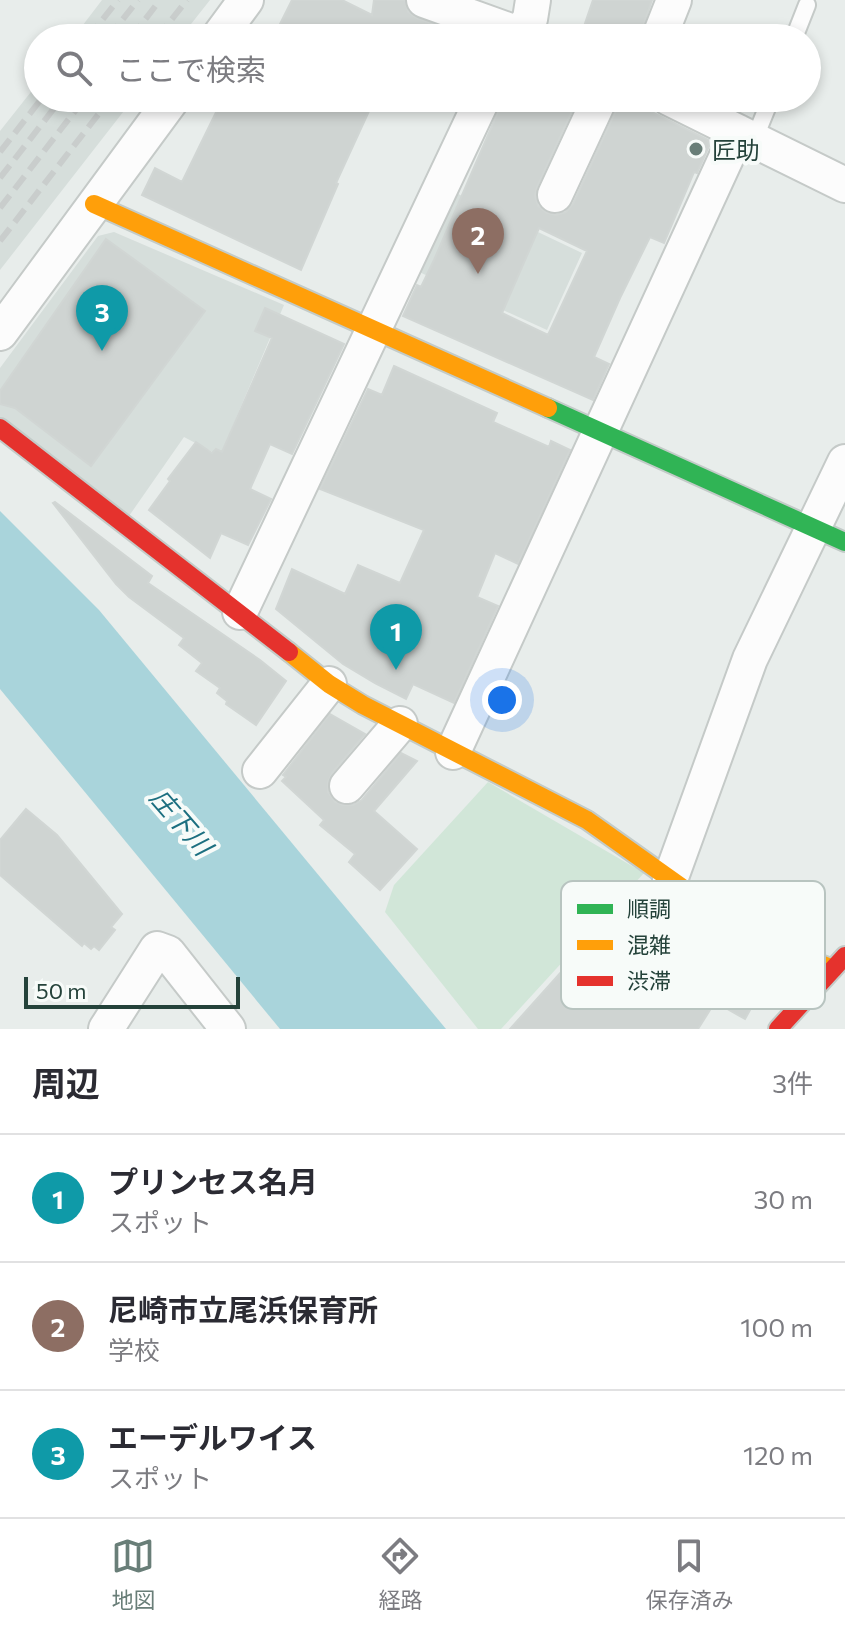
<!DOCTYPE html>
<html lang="ja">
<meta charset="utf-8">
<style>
body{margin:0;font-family:Commissioner,"Noto Sans JP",sans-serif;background:#f2f2f3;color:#2b2b33}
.scale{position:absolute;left:24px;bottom:20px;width:216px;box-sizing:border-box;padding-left:8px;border:4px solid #24423a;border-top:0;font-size:22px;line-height:28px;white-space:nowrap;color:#24423a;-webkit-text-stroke:6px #f7fbf9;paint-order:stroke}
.you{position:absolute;left:502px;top:700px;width:28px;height:28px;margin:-20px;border:6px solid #fff;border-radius:50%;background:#1a73e8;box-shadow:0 0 0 12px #1a73e833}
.badge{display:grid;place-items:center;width:52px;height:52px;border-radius:50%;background:#697e78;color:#fff;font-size:26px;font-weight:700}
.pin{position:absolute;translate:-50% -66px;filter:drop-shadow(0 2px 4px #0008)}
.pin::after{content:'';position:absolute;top:42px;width:28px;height:24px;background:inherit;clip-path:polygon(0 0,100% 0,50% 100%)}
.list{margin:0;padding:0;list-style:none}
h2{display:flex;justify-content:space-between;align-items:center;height:104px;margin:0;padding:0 32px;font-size:34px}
h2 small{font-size:26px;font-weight:400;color:#7c7c81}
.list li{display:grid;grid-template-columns:52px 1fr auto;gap:24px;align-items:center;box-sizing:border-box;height:128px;padding:0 32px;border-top:2px solid #e1e1e2}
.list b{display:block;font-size:30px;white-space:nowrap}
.list p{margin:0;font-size:26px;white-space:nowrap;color:#7c7c81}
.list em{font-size:26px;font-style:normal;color:#7c7c81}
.icon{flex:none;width:44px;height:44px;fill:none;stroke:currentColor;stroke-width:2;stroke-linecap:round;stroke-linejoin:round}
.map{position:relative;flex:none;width:845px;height:1029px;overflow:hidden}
.search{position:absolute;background:#fff;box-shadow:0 4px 12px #0003;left:24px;right:24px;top:24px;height:88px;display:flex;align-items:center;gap:20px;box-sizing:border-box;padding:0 28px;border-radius:44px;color:#7c7c81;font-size:30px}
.sheet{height:488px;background:#fff}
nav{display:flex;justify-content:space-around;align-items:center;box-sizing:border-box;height:112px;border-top:2px solid #e1e1e2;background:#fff;font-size:22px;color:#7c7c81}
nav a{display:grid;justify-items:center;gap:4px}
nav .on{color:#697e78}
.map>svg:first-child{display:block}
</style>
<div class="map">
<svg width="845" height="1029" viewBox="0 0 845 1029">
<rect width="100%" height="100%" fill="#e8edeb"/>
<path fill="#d6dedb" d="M102,0H210L180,38H73Z
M38,83V98H134L0,270V131Z
M454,192L582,253L547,330L417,271Z
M114,232L284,305L220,456L184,437L129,516L0,417V368L98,236Z"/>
<path fill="#d1e6d8" d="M488,782L644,873L501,1029H478L385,912L394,885Z"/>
<path fill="#a9d4db" d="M0,511L99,610L446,1029H280L0,689Z"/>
<path fill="#cfd4d2" stroke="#d1d6d4" stroke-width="2" fill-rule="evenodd" d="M292,0H342L372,15L374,0H405L408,12L417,18L471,38H273Z
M593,0H652L639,38H580Z
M223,98H375L336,183L338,184L301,270L142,195L155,168L182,182Z
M504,98H578L537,187L535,196L538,206L547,213L556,215L566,212L573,204L619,104L632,107L634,103L708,140L709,146L697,173L694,172L664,243L650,237L620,298L594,357L609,364L593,400L403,316L417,285L421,287L434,260ZM539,228L587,251L548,335L502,313Z
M106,239L205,311L91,466L15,408L0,404V391Z
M265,308L344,344L292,454L270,444L250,489L271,499L248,545L221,533L210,558L149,510L170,481L168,479L196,442L212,453L216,449L222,452L272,338L255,331Z
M394,366L497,413L493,422L549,447L551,441L570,450L518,564L495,553L477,597L498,606L454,703L413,684L406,699L375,683L343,664L276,609L292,569L345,594L358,565L400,583L424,530L320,489L368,389L382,395Z
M55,502L152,576L148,583L260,660L286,681L256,725L226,704L227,701L217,693L220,688L196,671L202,663L179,645L184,638L129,597L116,584L53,503Z
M330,714L365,734L332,773L328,782V792L335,802L343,805H353L362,800L401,753L417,761L374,811L417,849L380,890L349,862L355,854L320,825L324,820L282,781L286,777L283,775Z
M26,809L57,835L122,914L111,927L115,930L99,950L94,946L91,949L84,943L82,946L0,875V840Z
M684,920L727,950L771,972L745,1019L715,1002L698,1029H510L563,970L574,980L581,972L611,992L626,969L643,980L653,970Z"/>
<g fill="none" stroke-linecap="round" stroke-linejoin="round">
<g stroke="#c5cac8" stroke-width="20">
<path id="lane" d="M794,38L807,5
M754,140L771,98
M644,964L687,894"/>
</g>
<g stroke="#c5cac8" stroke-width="38">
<path id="street" d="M424,0L530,38
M218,38L246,0
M516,38L530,19L533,0
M659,38L674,0
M669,98L845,185
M555,195L600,98
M0,333L173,98
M240,612L483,98
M453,752L738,132
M260,771L329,684
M347,786L400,724
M670,880L750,659L845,462
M106,1029L157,949L168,953L228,1029"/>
</g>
<g stroke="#c3cbc8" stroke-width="22">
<path id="fast" d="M548,408L845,542"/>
</g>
<g stroke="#c3cbc8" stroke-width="22">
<path id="slow" d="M94,204L548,408
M289,652L329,684L363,705L587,820L739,928L771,945L833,969"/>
</g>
<g stroke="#c3cbc8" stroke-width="22">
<path id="jam" d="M0,428L289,652
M778,1029L845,956"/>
</g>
<use href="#lane" stroke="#fcfcfc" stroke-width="16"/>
<use href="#street" stroke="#fcfcfc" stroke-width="34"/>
<use href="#fast" stroke="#30b455" stroke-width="18"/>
<use href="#slow" stroke="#ff9f0a" stroke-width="18"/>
<use href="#jam" stroke="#e5322d" stroke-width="18"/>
<path stroke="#c9cdcc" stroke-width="6" stroke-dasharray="16 8" stroke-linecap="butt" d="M88,38L118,0
M108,38L138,0
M131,38L160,0
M157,38L187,0
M0,152L42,98
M0,178L62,98
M0,208L85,98
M0,241L111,98"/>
</g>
<circle fill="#697e78" stroke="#f7fbf9" stroke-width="3" cx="696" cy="149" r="8"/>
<g text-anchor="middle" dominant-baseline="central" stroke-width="8" stroke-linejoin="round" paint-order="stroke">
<g font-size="24" fill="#24423a" stroke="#f7fbf9" text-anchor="start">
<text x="712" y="149">匠助</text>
</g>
<g font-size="26" font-style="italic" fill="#1c6f80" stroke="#f7fbf9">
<text transform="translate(182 821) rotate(49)">庄下川</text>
</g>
</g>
<rect x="561" y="881" width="264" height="128" rx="12" fill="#f7fbf9" stroke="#b8c4c0" stroke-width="2"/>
<rect x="577" y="904" width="36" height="10" fill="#30b455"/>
<rect x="577" y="940" width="36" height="10" fill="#ff9f0a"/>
<rect x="577" y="976" width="36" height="10" fill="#e5322d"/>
<g font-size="22" fill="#24423a">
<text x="627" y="917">順調</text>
<text x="627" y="953">混雑</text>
<text x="627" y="989">渋滞</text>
</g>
</svg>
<div class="scale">50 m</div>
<div class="you"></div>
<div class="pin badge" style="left:396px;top:670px;background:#0f9aa8">1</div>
<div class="pin badge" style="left:478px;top:274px;background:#8d6e63">2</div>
<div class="pin badge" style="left:102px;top:351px;background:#0f9aa8">3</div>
<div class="search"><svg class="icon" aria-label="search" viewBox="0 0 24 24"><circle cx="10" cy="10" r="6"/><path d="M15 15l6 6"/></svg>ここで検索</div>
</div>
<section class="sheet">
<h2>周辺<small>3件</small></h2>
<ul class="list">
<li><span class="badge" style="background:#0f9aa8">1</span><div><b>プリンセス名月</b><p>スポット</p></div><em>30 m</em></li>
<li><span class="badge" style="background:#8d6e63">2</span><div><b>尼崎市立尾浜保育所</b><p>学校</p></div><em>100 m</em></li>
<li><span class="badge" style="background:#0f9aa8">3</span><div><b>エーデルワイス</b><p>スポット</p></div><em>120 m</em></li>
</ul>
</section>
<nav>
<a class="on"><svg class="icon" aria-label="map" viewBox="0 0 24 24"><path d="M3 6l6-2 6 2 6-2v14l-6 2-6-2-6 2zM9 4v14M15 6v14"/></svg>地図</a>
<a><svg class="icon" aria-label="directions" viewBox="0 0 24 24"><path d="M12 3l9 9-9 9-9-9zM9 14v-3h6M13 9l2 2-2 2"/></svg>経路</a>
<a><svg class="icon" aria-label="saved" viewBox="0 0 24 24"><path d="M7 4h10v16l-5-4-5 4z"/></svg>保存済み</a>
</nav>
